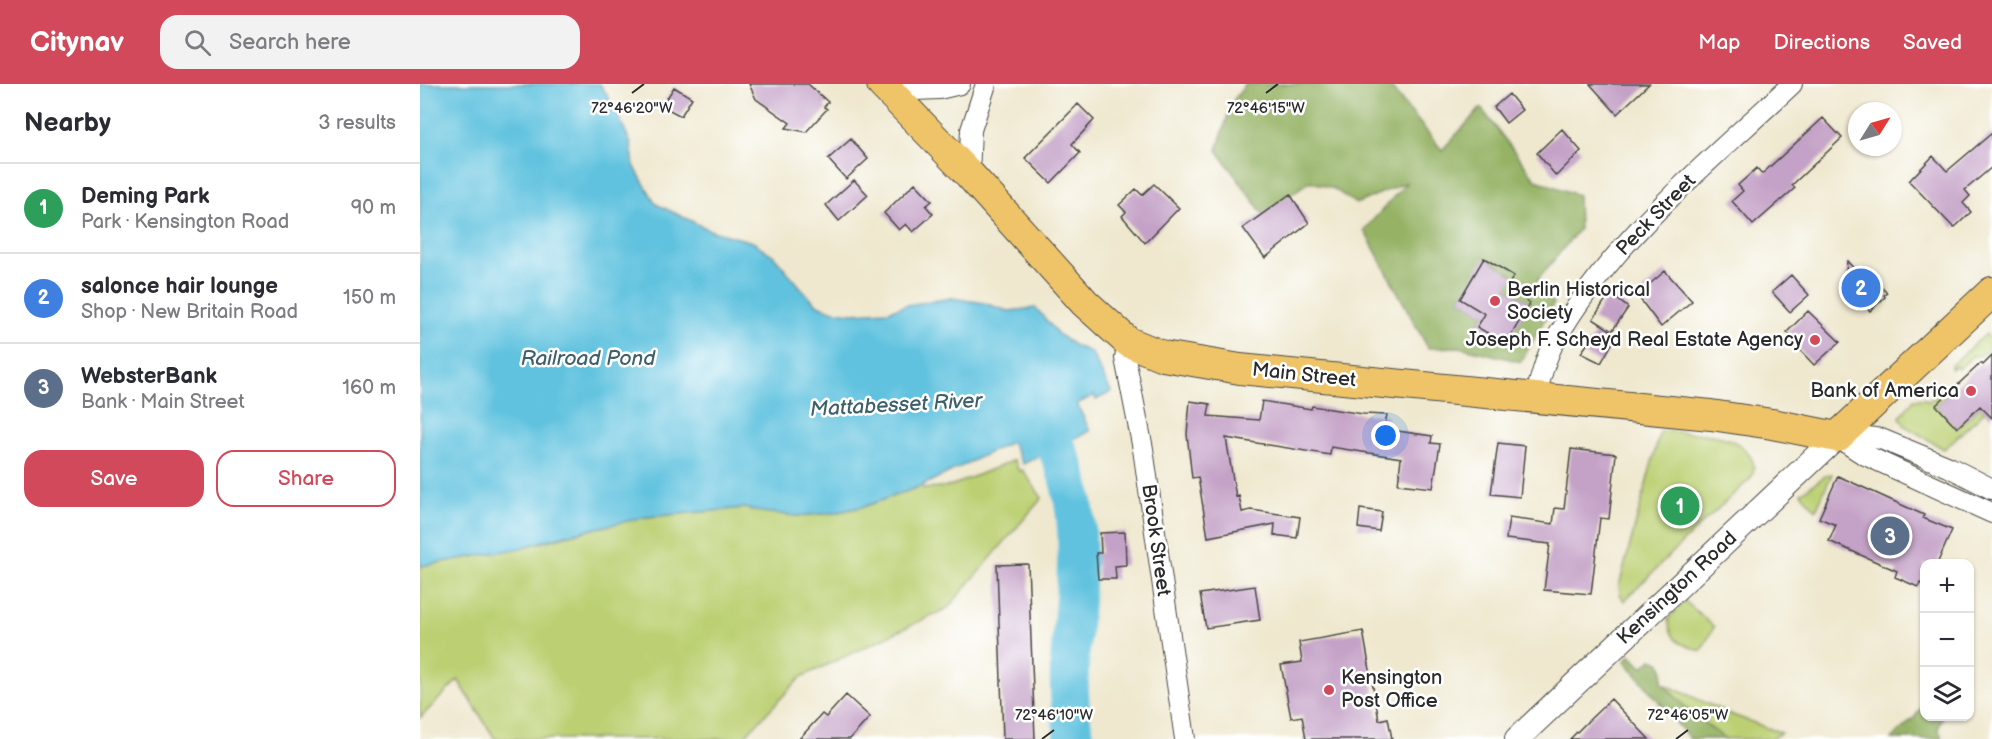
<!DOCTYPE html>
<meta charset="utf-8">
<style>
body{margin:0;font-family:"Balsamiq Sans",sans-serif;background:#f2f2f3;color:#2b2b33}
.controls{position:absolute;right:18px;bottom:18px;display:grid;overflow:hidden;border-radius:12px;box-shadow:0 2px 4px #0004}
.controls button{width:54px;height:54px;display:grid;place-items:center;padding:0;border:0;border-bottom:2px solid #e1e1e2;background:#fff;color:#2b2b33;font:30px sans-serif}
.compass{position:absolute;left:1428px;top:18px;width:54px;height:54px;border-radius:50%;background:#fff;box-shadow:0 2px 4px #0004;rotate:53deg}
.you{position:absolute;left:966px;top:352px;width:21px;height:21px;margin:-15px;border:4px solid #fff;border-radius:50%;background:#1a73e8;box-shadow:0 0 0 9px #1a73e833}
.badge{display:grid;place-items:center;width:39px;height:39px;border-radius:50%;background:#d1495b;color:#fff;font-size:20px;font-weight:700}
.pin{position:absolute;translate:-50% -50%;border:3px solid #fff;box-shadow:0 2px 6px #0006}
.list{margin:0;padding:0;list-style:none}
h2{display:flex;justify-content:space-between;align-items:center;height:78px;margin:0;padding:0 24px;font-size:26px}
h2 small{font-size:20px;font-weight:400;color:#7c7c81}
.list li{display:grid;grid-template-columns:39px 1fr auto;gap:18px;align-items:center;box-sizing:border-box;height:90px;padding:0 24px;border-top:2px solid #e1e1e2}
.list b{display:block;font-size:22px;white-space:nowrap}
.list p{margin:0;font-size:20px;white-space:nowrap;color:#7c7c81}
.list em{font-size:20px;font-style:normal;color:#7c7c81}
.actions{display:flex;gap:12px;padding:18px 24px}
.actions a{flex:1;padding:14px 0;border:2px solid #d1495b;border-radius:18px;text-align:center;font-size:21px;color:#d1495b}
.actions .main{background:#d1495b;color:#fff}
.icon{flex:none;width:33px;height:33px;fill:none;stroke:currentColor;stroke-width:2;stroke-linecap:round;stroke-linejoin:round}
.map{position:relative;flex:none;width:1572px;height:655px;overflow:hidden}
header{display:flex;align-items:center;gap:36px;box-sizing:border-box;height:84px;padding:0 30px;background:#d1495b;color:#fff}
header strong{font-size:28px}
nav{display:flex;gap:33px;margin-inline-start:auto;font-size:21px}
.search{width:420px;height:54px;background:#f2f2f3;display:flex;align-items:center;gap:15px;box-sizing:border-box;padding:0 21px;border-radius:18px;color:#7c7c81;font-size:22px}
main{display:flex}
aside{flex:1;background:#fff}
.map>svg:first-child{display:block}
</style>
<header>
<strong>Citynav</strong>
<div class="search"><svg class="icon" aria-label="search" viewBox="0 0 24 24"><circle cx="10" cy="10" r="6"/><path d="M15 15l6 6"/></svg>Search here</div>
<nav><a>Map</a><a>Directions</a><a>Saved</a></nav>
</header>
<main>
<aside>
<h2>Nearby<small>3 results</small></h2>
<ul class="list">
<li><span class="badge" style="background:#2e9e5b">1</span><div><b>Deming Park</b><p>Park · Kensington Road</p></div><em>90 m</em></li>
<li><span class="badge" style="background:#3f7fe0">2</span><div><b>salonce hair lounge</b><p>Shop · New Britain Road</p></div><em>150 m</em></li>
<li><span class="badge" style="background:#5c6f8a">3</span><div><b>WebsterBank</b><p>Bank · Main Street</p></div><em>160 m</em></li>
</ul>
<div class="actions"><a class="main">Save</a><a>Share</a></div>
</aside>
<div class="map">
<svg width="1572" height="655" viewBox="0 0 1572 655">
<rect width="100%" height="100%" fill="#fff"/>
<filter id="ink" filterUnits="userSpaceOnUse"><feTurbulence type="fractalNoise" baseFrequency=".0167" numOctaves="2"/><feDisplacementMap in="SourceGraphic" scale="12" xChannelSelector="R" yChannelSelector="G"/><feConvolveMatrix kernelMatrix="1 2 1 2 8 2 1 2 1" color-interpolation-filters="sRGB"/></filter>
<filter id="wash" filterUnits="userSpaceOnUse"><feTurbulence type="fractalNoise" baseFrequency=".008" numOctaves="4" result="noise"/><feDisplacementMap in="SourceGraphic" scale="24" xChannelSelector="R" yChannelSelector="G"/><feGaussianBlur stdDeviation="1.35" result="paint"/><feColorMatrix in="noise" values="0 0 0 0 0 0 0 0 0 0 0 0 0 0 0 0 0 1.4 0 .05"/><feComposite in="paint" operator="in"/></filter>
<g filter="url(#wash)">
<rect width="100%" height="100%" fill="#efe8cf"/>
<path fill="#bcd073" stroke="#747e4f" stroke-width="1.5" d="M1566,250L1572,256L1569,260L1571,263L1560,272H1553L1538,285L1536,282L1531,285V281Z
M1529,300L1534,304L1516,321L1537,344L1560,322L1565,327L1524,365L1485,342L1480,333L1494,315H1506L1508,318Z
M1243,347C1270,350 1314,346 1330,372C1335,380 1335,387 1331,394L1273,448L1204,517L1200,510L1199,502L1240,348Z
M594,376L599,387L603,386L622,414L528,524L381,593L322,655H75L38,596L0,634V482L96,465L217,434L325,424L377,432L413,429L446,422L501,402L503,405L531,402Z
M1412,390L1396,426L1381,409L1407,391Z
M1265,517L1294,543L1281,567C1259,560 1251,558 1248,535Z
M1242,599L1310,630L1361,649L1351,655H1305L1271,629Z"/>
<path fill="#95b265" stroke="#606e48" stroke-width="1.5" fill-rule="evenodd" d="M826,0H968L1022,66L1061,24L1116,96L1158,111L1159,145L1113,202L1134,219L1101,278L1040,263L1008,264L944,146L987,98L936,120L914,105L890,97L843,130L797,66L812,18ZM1065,174L1093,191L1086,204L1110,219L1086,260L1057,243L1065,230L1040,215Z
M1210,571L1222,583L1232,575L1240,578L1243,585L1242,599L1271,629L1305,655H1270L1205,577Z
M1504,620V632L1523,633L1518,645L1523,655H1471L1494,634Z"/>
<path fill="#61c2df" stroke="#467685" stroke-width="1.5" d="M0,0H180L196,26L211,60L214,81L219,91L236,120L292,147L333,158L354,172L389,213L398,221L411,226L431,229L468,227L487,221L532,214L564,219L588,227L616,224L638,250L655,262L671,268L691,308L676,316L674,311L657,320L670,347L603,380L591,358L501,402L446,422L413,429L377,432L341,428L325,424L225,433L146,451L96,465L0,482Z"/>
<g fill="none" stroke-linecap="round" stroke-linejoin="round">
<path stroke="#61c2df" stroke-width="39" d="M602,323C619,333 628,347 637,365C669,431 654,503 650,573C648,600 650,628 654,655"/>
</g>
<g id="blocks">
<path fill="#c4a2c7" d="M329,0H388L408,18L404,23L407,25L386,48L366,44L370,39L336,15Z
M1170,0H1229L1197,30Z
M254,3L272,14L261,32L242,22Z
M1089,10L1102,26L1086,39L1074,23Z
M658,20L674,36L652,60L660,69L631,99L605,74Z
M1403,34L1422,54L1372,101L1375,104L1333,141L1312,117L1323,107L1318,101L1337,84L1342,90Z
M1142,45L1161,67L1136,92L1117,69Z
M1572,49V83L1545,106L1550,112L1543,119L1551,128L1534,144L1489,97L1513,72L1527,87Z
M431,55L448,75L426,95L408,75Z
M434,96L448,111L419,137L406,121Z
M495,99L512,117L506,122L513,130L493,148L486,140L479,146L464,129Z
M734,100L759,124L725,159L702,132L706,128L699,121L716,105L722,111Z
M870,110L889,139L845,174L823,144Z
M1064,174L1094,192L1086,204L1110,219L1086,260L1057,243L1065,230L1040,215Z
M1427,177L1440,191L1445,186L1467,209L1464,211L1465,213L1450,227L1441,218L1432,221L1424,213Z
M1245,187L1272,217L1241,243L1217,211Z
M1371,191L1389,211L1370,228L1352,208Z
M1190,209L1208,224L1192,247L1173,235Z
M1388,227L1420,258L1394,281L1372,258L1374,255L1367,248Z
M1175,249L1193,258L1181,279L1161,269Z
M1572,272V334L1560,322L1537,344L1516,321L1561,279L1563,281Z
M770,317L790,320L788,332L839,336L842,317L891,325L892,322L943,330L967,331L964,345L1012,352L1011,359L1020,360L1013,404L978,400L981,374L911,363L910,371L806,354L816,413L819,412L822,428L831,426L880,433L877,454L854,451L855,440L788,453L778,393L772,394L767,350Z
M1078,359L1105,362L1100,413L1071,410Z
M1151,365L1196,370L1189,435L1180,434L1171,510L1124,506L1130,460L1086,455L1089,434L1133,440L1135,424L1144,425Z
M1418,392L1504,431L1503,434L1532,446L1517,480H1504V501L1500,499L1498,503L1475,493L1477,487L1409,457L1416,441L1399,434Z
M940,425L962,428L959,447L938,444Z
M705,448L706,481L695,482L696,495H678L676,469H681L680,449Z
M608,480L615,655H583L577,481Z
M835,502L840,536L786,544L780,510Z
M943,547L959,636L968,634L972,655H886L882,632L871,634L861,581L882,578L879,558Z
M426,611L450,633L430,655H379L402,630L406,633Z
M1191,615L1229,655H1150L1167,638Z"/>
</g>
</g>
<g filter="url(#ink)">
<use href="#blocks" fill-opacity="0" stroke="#484744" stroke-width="1.5"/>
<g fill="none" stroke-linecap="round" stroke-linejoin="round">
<g stroke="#484744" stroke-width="22">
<path id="minor" d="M470,7L519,5L540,0
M549,90L551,46L566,0
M708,258L705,274L723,365L765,655
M1114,315C1121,296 1125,272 1136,255C1194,154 1288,79 1372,0
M1417,353L1443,370L1572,429
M1417,353L1433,351L1461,355L1529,383L1572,405"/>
</g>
<g stroke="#484744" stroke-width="26">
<path id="tertiary" d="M1097,655L1417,353"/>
</g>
<g stroke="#484744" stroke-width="32">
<path id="primary" d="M462,0L549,90L665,219L708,258L743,272L820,285L1291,331L1352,340L1417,353L1572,208"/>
</g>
<use href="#minor" stroke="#fff" stroke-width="20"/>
<use href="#tertiary" stroke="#fff" stroke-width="24"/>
<use href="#primary" stroke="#efc469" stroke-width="30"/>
</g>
</g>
<path fill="none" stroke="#2b2b2b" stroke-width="2" d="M212,9L224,0M846,9L858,0M622,655L634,646M1256,655L1268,646"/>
<g fill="#d1495b" stroke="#fff" stroke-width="2">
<circle cx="1075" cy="217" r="6"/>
<circle cx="1395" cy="256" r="6"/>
<circle cx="1551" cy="307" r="6"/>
<circle cx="909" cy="606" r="6"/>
</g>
<g text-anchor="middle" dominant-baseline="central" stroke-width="5" stroke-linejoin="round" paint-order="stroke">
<g font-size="20" fill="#2b2b2b" stroke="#fff">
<text transform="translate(1236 131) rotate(-46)">Peck Street</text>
<text transform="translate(884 291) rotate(6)">Main Street</text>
<text transform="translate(736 456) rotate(82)">Brook Street</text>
<text transform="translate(1257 504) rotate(-43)">Kensington Road</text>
</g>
<g font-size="20" fill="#2b2b2b" stroke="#fff" text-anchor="start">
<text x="1087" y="206">Berlin Historical<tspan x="1087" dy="23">Society</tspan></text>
<text x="1383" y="256" text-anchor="end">Joseph F. Scheyd Real Estate Agency</text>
<text x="1539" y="307" text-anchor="end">Bank of America</text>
<text x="921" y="594">Kensington<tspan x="921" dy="23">Post Office</tspan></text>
</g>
<g font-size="21" font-style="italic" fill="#3e606a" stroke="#fff">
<text x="168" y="274">Railroad Pond</text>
<text transform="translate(476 321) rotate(-3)">Mattabesset River</text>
</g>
</g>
<g font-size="15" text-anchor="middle" fill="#2b2b2b" stroke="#fff" stroke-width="5" stroke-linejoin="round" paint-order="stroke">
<text x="212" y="29">72°46'20"W</text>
<text x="846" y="29">72°46'15"W</text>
<text x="634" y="636">72°46'10"W</text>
<text x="1268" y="636">72°46'05"W</text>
</g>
</svg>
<div class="controls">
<button>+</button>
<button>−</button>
<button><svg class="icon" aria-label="layers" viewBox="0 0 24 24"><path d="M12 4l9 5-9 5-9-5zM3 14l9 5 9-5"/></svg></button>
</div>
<svg class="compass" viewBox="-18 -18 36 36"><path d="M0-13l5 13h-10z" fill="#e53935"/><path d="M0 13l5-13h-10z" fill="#7c7c81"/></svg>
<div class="you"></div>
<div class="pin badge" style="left:1260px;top:422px;background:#2e9e5b">1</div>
<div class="pin badge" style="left:1441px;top:204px;background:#3f7fe0">2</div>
<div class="pin badge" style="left:1470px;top:452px;background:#5c6f8a">3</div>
</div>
</main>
